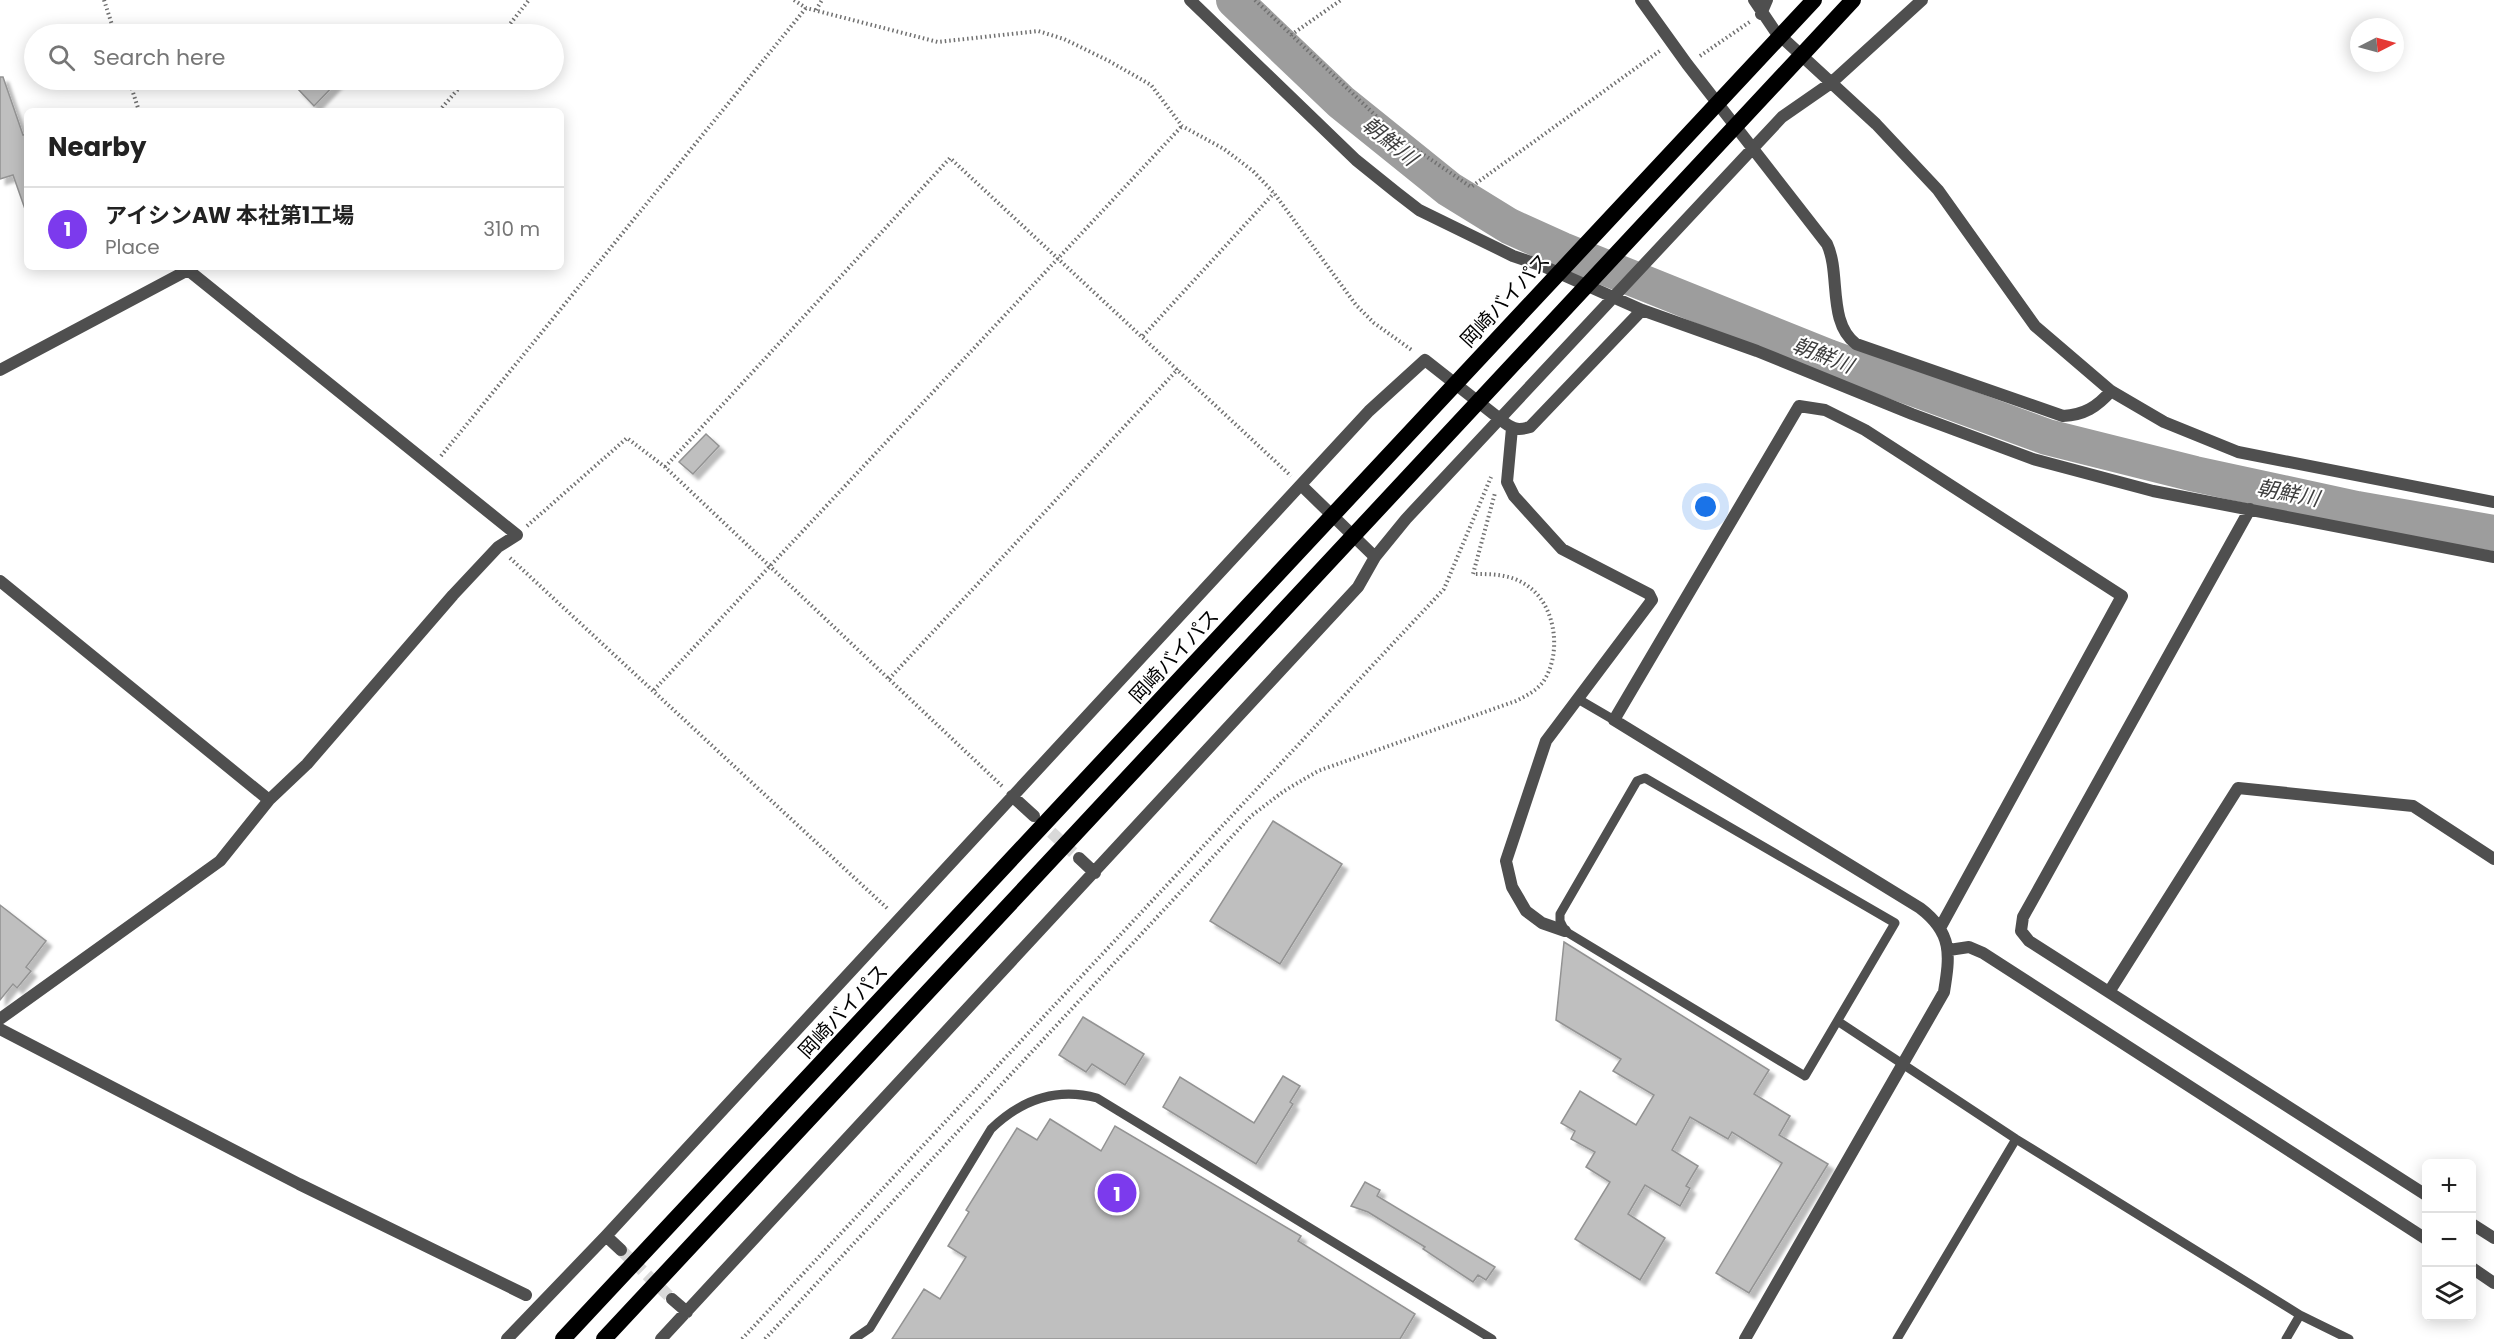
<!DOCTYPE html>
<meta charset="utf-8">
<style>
body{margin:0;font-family:Poppins,"Noto Sans JP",sans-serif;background:#f6f6f6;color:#222}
.controls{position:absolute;right:18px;bottom:18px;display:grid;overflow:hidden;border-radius:9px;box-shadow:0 3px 15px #0003}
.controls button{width:54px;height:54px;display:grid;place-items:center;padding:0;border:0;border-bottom:2px solid #e0e0e0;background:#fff;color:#222;font:30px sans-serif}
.compass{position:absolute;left:2350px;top:18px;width:54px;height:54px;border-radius:50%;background:#fff;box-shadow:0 3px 15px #0003;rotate:84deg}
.you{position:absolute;left:1706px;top:507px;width:21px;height:21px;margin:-15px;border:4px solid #fff;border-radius:50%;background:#1a73e8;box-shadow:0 0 0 9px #1a73e833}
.badge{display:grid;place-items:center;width:39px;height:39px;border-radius:50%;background:#7c3aed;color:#fff;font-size:20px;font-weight:700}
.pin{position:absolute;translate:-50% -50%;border:3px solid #fff;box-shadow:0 2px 6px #0006}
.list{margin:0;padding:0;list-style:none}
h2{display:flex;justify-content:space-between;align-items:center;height:78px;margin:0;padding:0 24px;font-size:26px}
h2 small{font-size:20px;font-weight:400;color:#767676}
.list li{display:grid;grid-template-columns:39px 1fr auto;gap:18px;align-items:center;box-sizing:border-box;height:84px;padding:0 24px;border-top:2px solid #e0e0e0}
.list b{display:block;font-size:22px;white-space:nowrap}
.list p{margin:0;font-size:20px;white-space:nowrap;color:#767676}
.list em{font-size:20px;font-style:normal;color:#767676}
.icon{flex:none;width:33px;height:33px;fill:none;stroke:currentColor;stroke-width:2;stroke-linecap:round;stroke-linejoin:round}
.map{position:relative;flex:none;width:2494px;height:1339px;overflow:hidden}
.search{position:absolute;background:#fff;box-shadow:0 3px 15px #0003;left:24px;top:24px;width:540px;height:66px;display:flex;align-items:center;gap:15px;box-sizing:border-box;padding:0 21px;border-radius:33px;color:#767676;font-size:22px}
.panel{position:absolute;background:#fff;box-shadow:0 3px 15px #0003;left:24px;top:108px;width:540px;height:162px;border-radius:9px}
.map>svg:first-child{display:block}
</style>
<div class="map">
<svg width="2494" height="1339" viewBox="0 0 2494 1339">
<defs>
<filter id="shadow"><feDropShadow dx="5.5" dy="5.5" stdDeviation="1.5" flood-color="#0004"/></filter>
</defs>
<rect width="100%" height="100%" fill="#fff"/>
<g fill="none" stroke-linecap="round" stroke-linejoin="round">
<path stroke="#9d9d9d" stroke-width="36" d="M1234,0L1341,102L1449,189L1509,226L1562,250L1828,357L2047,437L2195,474L2357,509L2494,533"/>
</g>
<path fill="#bfbfbf" stroke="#939393" stroke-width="1.5" filter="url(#shadow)" d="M0,77H3L23,135L27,134V209H25L13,175L0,179Z
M306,80H339L314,106L297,88Z
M706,434L719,446L693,474L679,462Z
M1273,821L1342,864L1280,964L1210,921Z
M0,905L46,941L26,967L31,971L17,988L13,984L0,1000Z
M1564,942L1769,1070L1754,1094L1790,1116L1779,1135L1828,1164L1749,1293L1716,1273L1782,1163L1732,1132L1728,1139L1690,1117L1672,1150L1698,1166L1686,1186L1690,1188L1680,1206L1645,1185L1628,1214L1665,1238L1640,1280L1575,1239L1610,1182L1586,1167L1595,1152L1571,1139L1575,1131L1561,1123L1580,1091L1636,1125L1654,1095L1613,1071L1621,1059L1556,1020Z
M1083,1017L1144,1054L1125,1085L1092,1064L1086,1072L1059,1055Z
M1283,1076L1300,1086L1290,1102L1293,1104L1256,1164L1163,1107L1180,1077L1254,1123Z
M1050,1119L1101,1151L1115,1126L1301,1236L1298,1241L1415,1314L1400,1339H892L924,1289L940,1299L966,1257L948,1246L969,1212L966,1210L1017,1128L1037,1140Z
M1365,1182L1380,1190L1377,1196L1495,1267L1486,1280L1478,1275L1473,1282L1423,1249L1425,1247L1368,1212L1351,1206Z"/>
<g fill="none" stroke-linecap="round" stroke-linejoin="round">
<path stroke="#d9d9d9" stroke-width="12" stroke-dasharray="12 6" stroke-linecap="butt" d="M1038,820L1079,858
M621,1250L672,1299"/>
<path stroke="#717171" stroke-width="4" stroke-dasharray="1.5 3" stroke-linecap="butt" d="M104,0L115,34
M794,0L806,8L938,42L1038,31L1064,39L1109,61L1151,85L1182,126L1224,149L1253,171L1274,193L1356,305L1374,323L1413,351
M1255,0L1398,137L1471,187L1661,50
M816,10L822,0
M502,34L529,0
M1291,35L1341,0
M1700,56L1751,21
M129,80L139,111
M439,111L466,80
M1143,336L1274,193
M441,456L806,8
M665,467L950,158L1291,476
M527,526L627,438L665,467L1003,787
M510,558L889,910
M889,679L1178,369
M654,690L1182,126
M742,1339L1444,589L1491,477
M765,1339L1251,816L1284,791L1318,771L1516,701C1526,696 1536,691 1543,682C1563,653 1556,601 1523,583C1508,574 1491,574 1473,574L1495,493"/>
<path stroke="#4f4f4f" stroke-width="9" d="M1578,699L1614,720
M1645,778L1895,923L1805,1076L1565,931L1560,921V914L1637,781Z
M1839,1022L2016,1139L2300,1315L2286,1339
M2300,1315L2349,1339
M854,1339L870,1328L991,1129C1021,1100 1056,1087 1097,1098L1492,1339
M1897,1339L2016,1139"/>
<path stroke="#4f4f4f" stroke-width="12" d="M1190,0L1356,160L1397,193L1419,210L1513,256L1543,266L1642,310L1757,351L1912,414L2033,459L2153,491L2494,557
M1641,0L1687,64L1827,244C1841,274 1827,322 1856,344L2063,416C2084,415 2097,407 2111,391
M1754,0L1775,31L1876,124L1938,190L2035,326L2111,391L2164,422L2238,452L2494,502
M1761,14L1767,0
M0,370L188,270L517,535L498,547L453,595L307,764L269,800L220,861L0,1019
M1512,428L1507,482L1514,496L1562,549L1649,594L1652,600L1546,741L1506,861L1512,887L1526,911L1542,923L1565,931
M2250,509L2023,917L2021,931L2029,941L2426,1195
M1375,557L1406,519L1782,117L1831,83L1922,0
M0,581L269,800
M1012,796L1034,816
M1079,858L1095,873
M1949,950L1969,947L1983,953L2426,1239
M2109,992L2238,788L2413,806L2494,859
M0,1029L299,1184L526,1295
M2472,1224L2494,1238
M606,1236L621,1250
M2472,1268L2494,1283
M672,1299L687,1312
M507,1339L606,1236L1369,411L1425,360L1505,423C1514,430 1520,430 1530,427L1642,310
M661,1339L1358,587L1375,557L1302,486
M1745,1339L1944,992C1950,955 1953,933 1920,908L1614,720L1799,406L1825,410L1865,430L2122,596L1940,928"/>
<path stroke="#000" stroke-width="16" d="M563,1339L1814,0
M604,1339L1853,0"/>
</g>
<g text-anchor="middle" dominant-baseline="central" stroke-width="4.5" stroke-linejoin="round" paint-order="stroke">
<g font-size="20" fill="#000" stroke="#fff">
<text transform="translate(1505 300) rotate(-47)">岡崎バイパス</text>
<text transform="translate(1174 656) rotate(-47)">岡崎バイパス</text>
<text transform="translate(843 1011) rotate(-47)">岡崎バイパス</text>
</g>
<g font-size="21" font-style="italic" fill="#3e3e3e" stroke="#fff">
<text transform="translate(1390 141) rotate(39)">朝鮮川</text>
<text transform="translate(1823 355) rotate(21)">朝鮮川</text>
<text transform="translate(2288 493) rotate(11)">朝鮮川</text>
</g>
</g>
</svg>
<div class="controls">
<button>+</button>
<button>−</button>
<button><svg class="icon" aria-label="layers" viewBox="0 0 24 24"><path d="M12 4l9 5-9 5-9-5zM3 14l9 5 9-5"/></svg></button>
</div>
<svg class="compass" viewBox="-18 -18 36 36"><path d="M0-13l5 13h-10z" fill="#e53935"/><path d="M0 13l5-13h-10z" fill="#767676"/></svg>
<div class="you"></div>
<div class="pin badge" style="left:1117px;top:1193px">1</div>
<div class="search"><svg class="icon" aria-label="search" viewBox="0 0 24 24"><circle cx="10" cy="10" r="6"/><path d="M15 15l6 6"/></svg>Search here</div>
<section class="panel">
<h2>Nearby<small></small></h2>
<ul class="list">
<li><span class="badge">1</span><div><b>アイシンAW 本社第1工場</b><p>Place</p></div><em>310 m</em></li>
</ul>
</section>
</div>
